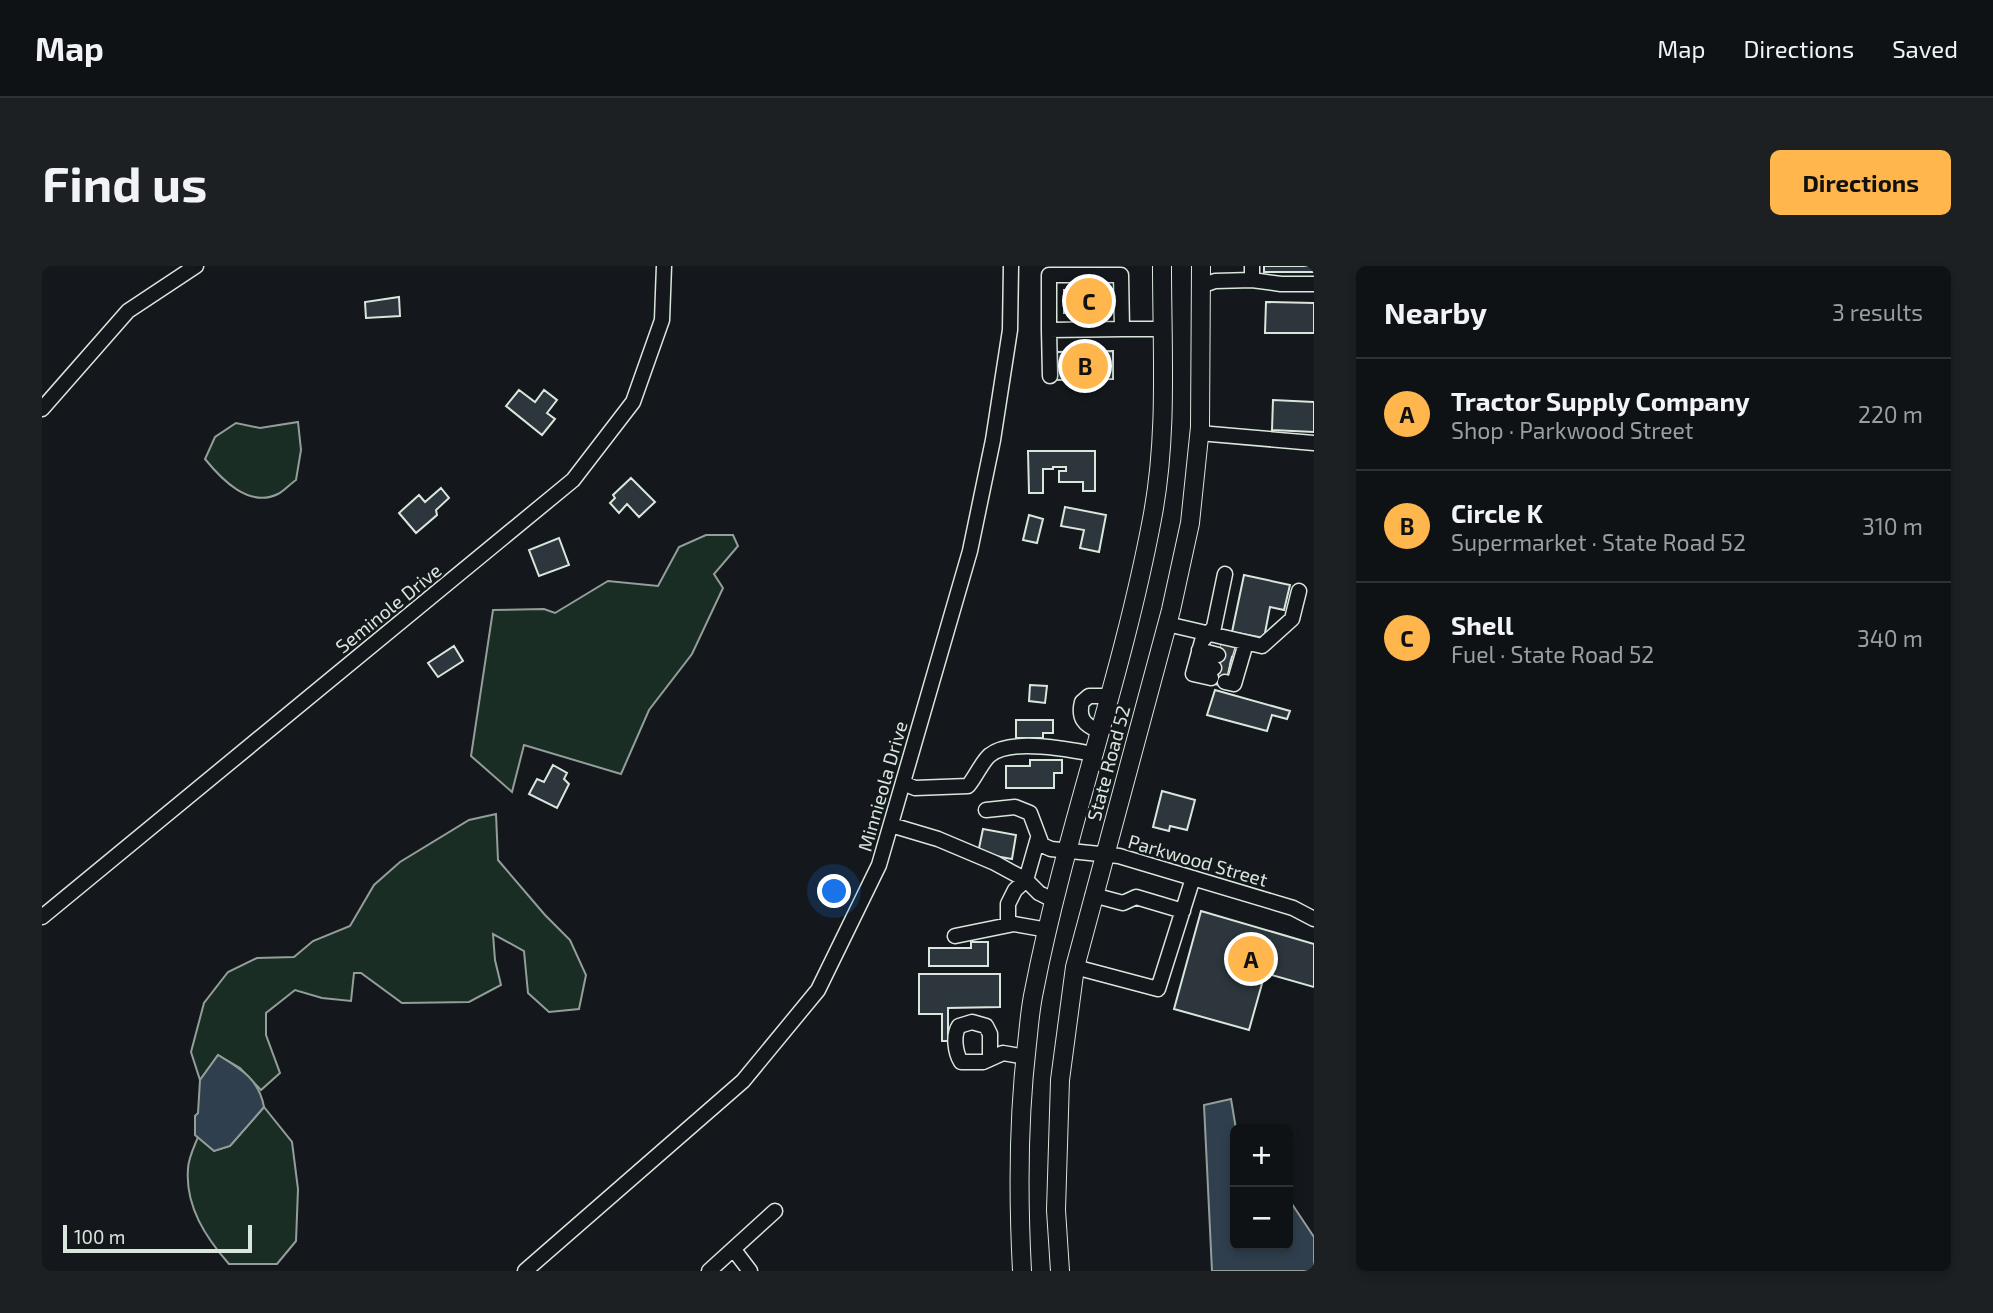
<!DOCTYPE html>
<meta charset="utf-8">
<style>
body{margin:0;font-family:"Exo 2",sans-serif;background:#1d2022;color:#f1f3f6}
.controls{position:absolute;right:21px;bottom:21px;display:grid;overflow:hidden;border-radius:10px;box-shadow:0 4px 10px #0003}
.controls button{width:63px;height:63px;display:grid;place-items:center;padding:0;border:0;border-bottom:2px solid #2f3234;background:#0f1215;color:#f1f3f6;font:35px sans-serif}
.scale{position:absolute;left:21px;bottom:18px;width:189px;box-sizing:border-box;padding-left:7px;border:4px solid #d8e6dc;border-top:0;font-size:19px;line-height:24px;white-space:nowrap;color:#d8e6dc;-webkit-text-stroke:5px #14181c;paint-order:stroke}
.you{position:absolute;left:793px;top:626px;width:24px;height:24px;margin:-18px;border:5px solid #fff;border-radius:50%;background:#1a73e8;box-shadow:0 0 0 10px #1a73e833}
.badge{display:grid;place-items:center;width:46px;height:46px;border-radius:50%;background:#ffb74d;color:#111;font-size:23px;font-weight:700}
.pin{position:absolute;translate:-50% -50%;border:4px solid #fff;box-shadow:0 2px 7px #0006}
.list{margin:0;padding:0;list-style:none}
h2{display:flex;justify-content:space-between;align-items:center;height:91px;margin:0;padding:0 28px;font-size:30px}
h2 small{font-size:23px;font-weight:400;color:#9b9ea0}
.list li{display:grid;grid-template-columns:46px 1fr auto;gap:21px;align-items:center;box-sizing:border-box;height:112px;padding:0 28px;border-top:2px solid #2f3234}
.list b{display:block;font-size:26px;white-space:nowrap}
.list p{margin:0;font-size:23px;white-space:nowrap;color:#9b9ea0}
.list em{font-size:23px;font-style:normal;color:#9b9ea0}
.map{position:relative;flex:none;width:1272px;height:1005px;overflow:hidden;border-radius:10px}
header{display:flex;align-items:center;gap:42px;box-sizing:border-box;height:98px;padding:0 35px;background:#0f1215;border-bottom:2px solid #2f3234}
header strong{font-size:33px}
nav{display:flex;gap:38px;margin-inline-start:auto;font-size:24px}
.intro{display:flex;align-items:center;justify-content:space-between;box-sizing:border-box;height:168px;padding:0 42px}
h1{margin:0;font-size:49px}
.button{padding:18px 32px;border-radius:10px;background:#ffb74d;color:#111;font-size:24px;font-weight:700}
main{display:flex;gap:42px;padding:0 42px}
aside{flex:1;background:#0f1215;border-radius:10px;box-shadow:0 4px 10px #0003}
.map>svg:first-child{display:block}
</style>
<header>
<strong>Map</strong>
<nav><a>Map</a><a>Directions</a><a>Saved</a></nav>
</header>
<div class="intro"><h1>Find us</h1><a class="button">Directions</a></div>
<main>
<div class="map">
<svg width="1272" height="1005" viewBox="0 0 1272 1005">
<rect width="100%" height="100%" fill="#14181c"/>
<path fill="#1a2d24" stroke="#939e99" stroke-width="2" d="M256,156L259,184L254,214C248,218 242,225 236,228C207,242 180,214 163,193L173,171L194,157L218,162Z
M664,269H691L696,280L672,308L681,322L650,388L607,444L579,508L482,479L470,526L429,490L451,344L502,343L513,347L566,315L616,320L637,281Z
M454,548L456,594L503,649L528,674L544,709L537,743L507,746L486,727L482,685L451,668L453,694L459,719L427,736L360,737L319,707H312L309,735L280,732L253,724L224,747V769L238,807L219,824L198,802L176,789L158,814L149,786L162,737L186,706L215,692L252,691L271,675L308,660L332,619L358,596L427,554Z
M222,841L250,876L256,923L254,975L235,998H187C164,972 143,940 146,903C146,893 152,881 156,871L172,885L188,880Z"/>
<path fill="#2f3f4d" stroke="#939e99" stroke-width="2" d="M176,789C199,803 217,813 222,841L188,880L172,885L153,869V850L156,847L158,814Z
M1189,833L1194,863L1193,979H1246V932L1272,971V1005H1170L1162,839Z"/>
<path fill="#2c363c" stroke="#d8e6dc" stroke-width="2" d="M1222,0H1272V6H1222Z
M1072,23L1073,46L1022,47V24Z
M357,31L358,50L324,52L323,36Z
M1224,36L1272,37V67H1223Z
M1071,85V113L1014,114V86Z
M477,124L493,136L502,124L515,134L505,147L513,153L500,169L464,140Z
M1231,134L1272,136V166L1230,164Z
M986,185H1053V225H1041V216H1017V205H1024V201H1011V203H1001V227H987Z
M589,212L613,236L597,251L585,238L577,247L568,237L573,232L571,229Z
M399,222L407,232L394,244L395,249L374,267L357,247L377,229L383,236Z
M1023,241L1064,249L1057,286L1038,282L1042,264L1019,260Z
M987,249L1001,253L995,277L981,274Z
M517,272L527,299L497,310L487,284Z
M1202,309L1248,319L1242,344L1228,341L1222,372L1190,366Z
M1180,377L1193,380L1182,420L1168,417Z
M412,380L421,395L396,411L386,397Z
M988,419L1005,420L1003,437L987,435Z
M1173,424L1248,445L1245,453L1230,449L1225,465L1165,449Z
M974,454H1011V467H1001V472H974Z
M988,494H1020V507H1012V522H964V500H988Z
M511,499L525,507L522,513L527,518L515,542L487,528L495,513L502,516Z
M1120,525L1153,534L1145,564L1128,560L1127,565L1111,561Z
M941,563L974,569L970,593L936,587Z
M1159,645L1272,678V721L1223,707L1207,764L1132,743Z
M929,676H946V700H887V682H929Z
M877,708H958V741L906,742V775H900V748H877Z"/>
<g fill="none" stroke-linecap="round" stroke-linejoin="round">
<path stroke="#313739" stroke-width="14" stroke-dasharray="14 7" stroke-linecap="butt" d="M1179,379L1192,383
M1172,402L1186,405"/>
<g stroke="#d8e6dc" stroke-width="17">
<path id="minor" d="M1210,0V14L1239,18H1272
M1007,9H1079L1080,63L1007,64Z
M1159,20L1173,15L1210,14
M1080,63H1120
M1007,64L1008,110
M0,143L86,45L154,0
M1157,167L1272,177
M1125,358L1220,380L1250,353L1257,325
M1157,384L1176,389
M1154,397L1172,402
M1169,412L1151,408L1160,375L1172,361L1183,308
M1183,416L1192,418L1204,377
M1057,465C1042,459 1036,452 1040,436L1047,430H1067
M861,517L873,522L926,520C933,512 941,494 948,489C969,472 1026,483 1051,488
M944,544L973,541L988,547L1000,579L1009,583L1077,590L1251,642L1272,653
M849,559L896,573L953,597L984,614L997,627L1013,635
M1051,629L1081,637L1094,631L1141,645
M0,651L531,214L591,136L620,54L622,0
M966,659V638L973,624L984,614L996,572
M913,670L972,658L1006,664
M1033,701L1116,723L1151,612
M948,792V768L944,760L930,756L917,760C911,769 913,786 919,796H941L961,787L984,791
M692,984L708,1005
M483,1005L701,815L776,724L837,599L928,285L951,174L968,64L969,0
M667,1005L733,945"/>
</g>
<g stroke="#d8e6dc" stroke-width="20">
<path id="major" d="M980,1005C976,929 976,854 985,778C987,761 988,743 992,725C1023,566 1080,413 1110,253C1126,171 1120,84 1120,0
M1018,1005L1014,944L1018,814L1033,701L1129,344L1148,257L1158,161L1159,0"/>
</g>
<use href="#minor" stroke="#14181c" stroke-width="14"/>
<use href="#major" stroke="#14181c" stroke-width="18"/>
</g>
<g text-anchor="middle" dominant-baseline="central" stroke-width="5" stroke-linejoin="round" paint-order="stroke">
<g font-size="19" fill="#d8e6dc" stroke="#14181c">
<text transform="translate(346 342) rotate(-39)">Seminole Drive</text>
<text transform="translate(1066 497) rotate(-75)">State Road 52</text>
<text transform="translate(840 520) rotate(-74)">Minnieola Drive</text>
<text transform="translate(1156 594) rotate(16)">Parkwood Street</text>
</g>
</g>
</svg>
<div class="controls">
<button>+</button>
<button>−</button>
</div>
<div class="scale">100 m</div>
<div class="you"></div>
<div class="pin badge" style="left:1209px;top:693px">A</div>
<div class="pin badge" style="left:1043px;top:100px">B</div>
<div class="pin badge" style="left:1047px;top:35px">C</div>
</div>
<aside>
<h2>Nearby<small>3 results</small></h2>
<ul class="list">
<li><span class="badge">A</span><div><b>Tractor Supply Company</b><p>Shop · Parkwood Street</p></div><em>220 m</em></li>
<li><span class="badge">B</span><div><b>Circle K</b><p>Supermarket · State Road 52</p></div><em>310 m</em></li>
<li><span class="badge">C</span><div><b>Shell</b><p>Fuel · State Road 52</p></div><em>340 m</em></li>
</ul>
</aside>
</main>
